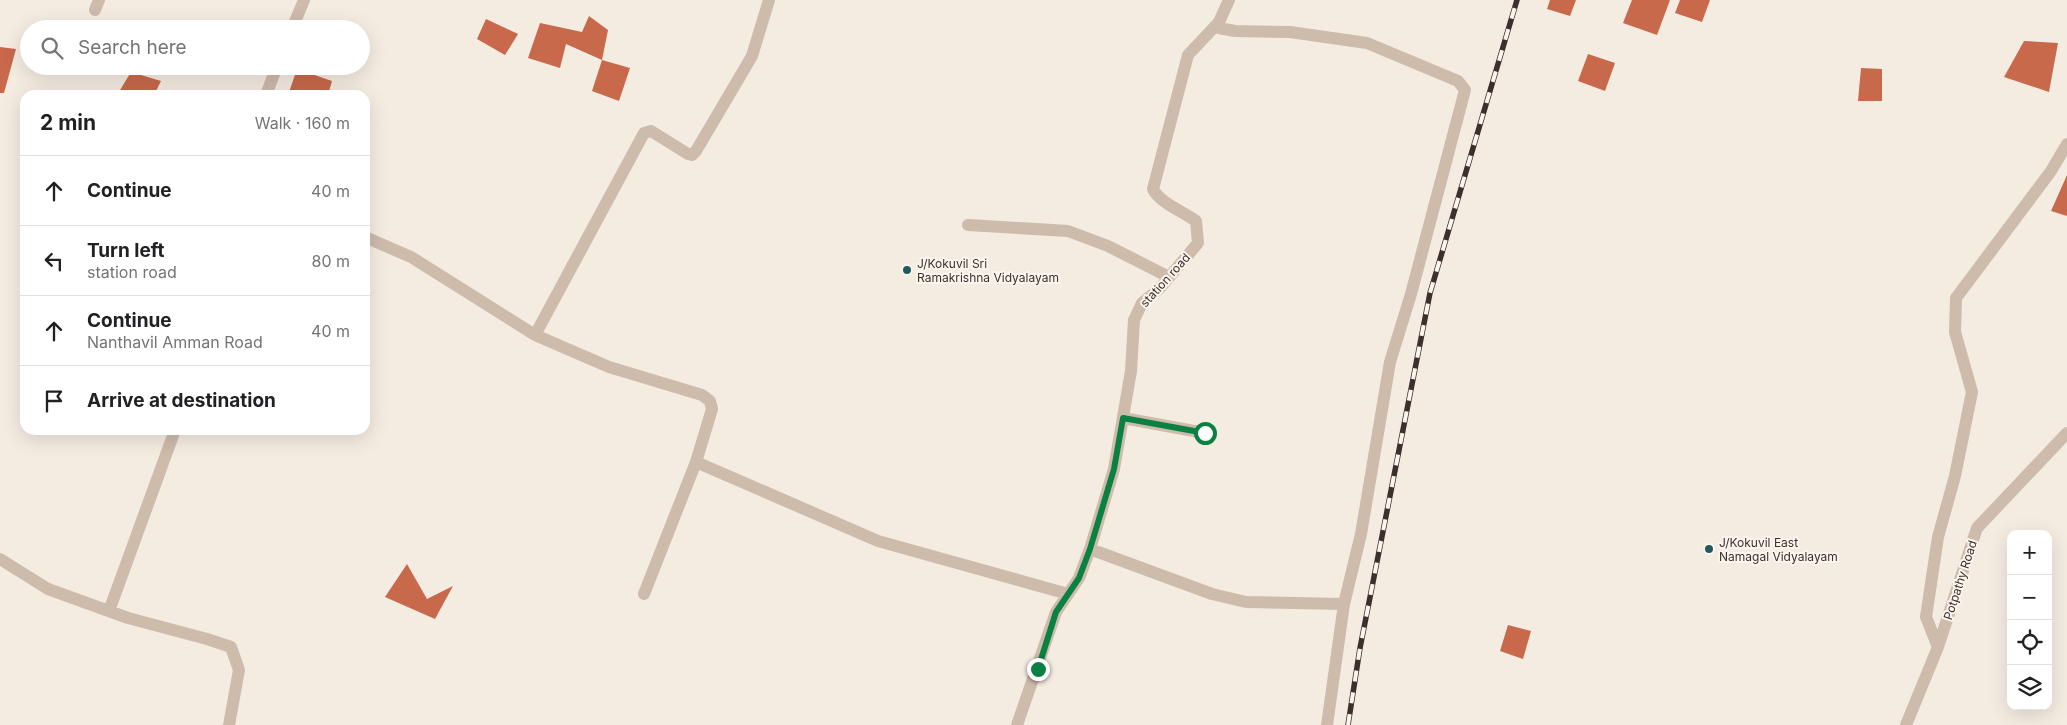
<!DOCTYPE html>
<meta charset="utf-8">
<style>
body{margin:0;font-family:Inter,sans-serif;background:#f6f6f6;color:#202124}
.controls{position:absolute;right:15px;bottom:15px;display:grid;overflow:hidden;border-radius:10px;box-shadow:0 5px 20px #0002}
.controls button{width:45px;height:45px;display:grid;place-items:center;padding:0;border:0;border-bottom:1px solid #e0e0e0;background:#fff;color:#202124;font:25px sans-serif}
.stop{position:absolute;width:15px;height:15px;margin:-11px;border:4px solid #0b8043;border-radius:50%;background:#fff}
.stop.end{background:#0b8043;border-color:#fff;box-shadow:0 1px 5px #0008}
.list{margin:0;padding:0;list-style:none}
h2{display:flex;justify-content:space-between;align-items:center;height:65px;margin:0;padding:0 20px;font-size:21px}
h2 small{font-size:16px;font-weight:400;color:#757577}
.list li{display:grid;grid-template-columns:32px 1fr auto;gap:15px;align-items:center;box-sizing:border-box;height:70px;padding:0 20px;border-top:1px solid #e0e0e0}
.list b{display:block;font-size:19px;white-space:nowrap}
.list p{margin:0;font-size:16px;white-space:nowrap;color:#757577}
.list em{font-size:16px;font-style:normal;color:#757577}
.icon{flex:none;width:28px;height:28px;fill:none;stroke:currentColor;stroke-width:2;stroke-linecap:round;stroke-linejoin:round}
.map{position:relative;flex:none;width:2067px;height:725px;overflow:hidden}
.search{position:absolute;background:#fff;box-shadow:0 5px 20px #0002;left:20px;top:20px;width:350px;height:55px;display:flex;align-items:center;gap:12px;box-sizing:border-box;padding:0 18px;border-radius:28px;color:#757577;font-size:19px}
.panel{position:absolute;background:#fff;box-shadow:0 5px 20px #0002;left:20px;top:90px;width:350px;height:345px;border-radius:15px}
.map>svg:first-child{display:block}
</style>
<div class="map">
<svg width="2067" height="725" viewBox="0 0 2067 725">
<rect width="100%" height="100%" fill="#f4ebe1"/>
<path fill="#c8694b" d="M1550,0H1576L1570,16L1547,9Z
M1632,0H1670L1657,35L1623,23Z
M1680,0H1710L1702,22L1675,13Z
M589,16L608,30L602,60L566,44L560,68L528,58L540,23L582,32Z
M486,19L518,34L505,55L477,39Z
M2024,41L2058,43L2049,92L2004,77Z
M0,47L16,49L4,93H0Z
M1588,54L1615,63L1605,91L1578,81Z
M602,60L630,68L619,101L592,91Z
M1861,68L1882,69V101H1858Z
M297,69L332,81L328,95H288Z
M131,72L161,81L154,95H117Z
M2067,175V216L2051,211Z
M407,564L427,599L453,586L435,619L385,597Z
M1508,625L1531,631L1523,659L1500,651Z"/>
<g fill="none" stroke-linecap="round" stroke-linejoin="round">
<path stroke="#cdbbac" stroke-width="12" d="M95,10L99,0
M1219,22V28L1235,31L1290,32L1367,43L1458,81L1465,90L1411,294L1390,362L1361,534L1344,604L1327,725
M292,29L304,0
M266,95L277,66
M968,225L1068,231L1108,246L1169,277
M365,237L411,257L535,335L609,367L702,395L710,401L712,409L696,462L878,541L1068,594
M535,335L644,133L651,131L688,154L692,155L696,151L752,56L769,0
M1123,418L1205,433
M1090,549L1212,594L1246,602L1344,604
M0,559L48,589L128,618L207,639L231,647L239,670L229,725
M644,594L696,462
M109,611L175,430
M1938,647L1926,617L1938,537L1955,476L1972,392L1955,332L1956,298L2051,171L2067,144
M1017,725L1056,612L1079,578L1090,549L1114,469L1131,371L1134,320L1142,303L1160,288L1198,243L1196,221C1182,211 1160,203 1153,189L1188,55L1219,22L1229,0
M1906,725L1938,647L1977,528L2067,433"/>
<g stroke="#3b302b" stroke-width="5.5">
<path id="rail" d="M1348,725L1360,648L1430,293L1517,0"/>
</g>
<use href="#rail" stroke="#fbf5ee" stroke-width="4" stroke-dasharray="11" stroke-linecap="butt"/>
</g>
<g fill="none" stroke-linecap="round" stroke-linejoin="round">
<path stroke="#0b8043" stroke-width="6" d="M1038,669L1056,612L1079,578L1090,549L1114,469L1123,418L1205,433"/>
</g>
<g fill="#1f5a5e" stroke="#fbf5ee" stroke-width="2">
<circle cx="907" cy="270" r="5"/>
<circle cx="1709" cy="549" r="5"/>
</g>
<g text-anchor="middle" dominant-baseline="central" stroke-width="4" stroke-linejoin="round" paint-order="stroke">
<g font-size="12" fill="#3b302b" stroke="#fbf5ee" text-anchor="start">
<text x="917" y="263">J/Kokuvil Sri<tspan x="917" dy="14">Ramakrishna Vidyalayam</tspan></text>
<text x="1719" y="542">J/Kokuvil East<tspan x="1719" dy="14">Namagal Vidyalayam</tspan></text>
</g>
<g font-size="12" fill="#3b302b" stroke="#fbf5ee">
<text transform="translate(1165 280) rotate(-48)">station road</text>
<text transform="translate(1960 580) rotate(-72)">Potpathy Road</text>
</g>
</g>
</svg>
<div class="controls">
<button>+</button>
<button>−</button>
<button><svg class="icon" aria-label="locate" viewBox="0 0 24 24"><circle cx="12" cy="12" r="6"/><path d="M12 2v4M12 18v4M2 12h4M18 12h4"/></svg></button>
<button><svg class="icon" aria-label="layers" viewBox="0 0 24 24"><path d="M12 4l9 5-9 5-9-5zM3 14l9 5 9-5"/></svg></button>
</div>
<div class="stop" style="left:1205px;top:433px"></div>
<div class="stop end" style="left:1038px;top:669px"></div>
<div class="search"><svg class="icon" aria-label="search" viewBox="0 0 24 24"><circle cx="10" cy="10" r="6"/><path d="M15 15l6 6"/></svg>Search here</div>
<section class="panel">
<h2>2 min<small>Walk · 160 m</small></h2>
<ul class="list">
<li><svg class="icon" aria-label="ahead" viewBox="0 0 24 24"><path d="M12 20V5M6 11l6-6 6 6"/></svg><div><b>Continue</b></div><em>40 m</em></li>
<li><svg class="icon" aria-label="left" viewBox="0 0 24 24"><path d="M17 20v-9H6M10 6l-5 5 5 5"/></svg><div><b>Turn left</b><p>station road</p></div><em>80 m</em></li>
<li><svg class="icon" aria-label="ahead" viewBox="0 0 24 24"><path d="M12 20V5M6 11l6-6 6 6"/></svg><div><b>Continue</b><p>Nanthavil Amman Road</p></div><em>40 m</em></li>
<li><svg class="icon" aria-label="arrive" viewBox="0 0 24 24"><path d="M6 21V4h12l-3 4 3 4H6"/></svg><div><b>Arrive at destination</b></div></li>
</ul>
</section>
</div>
